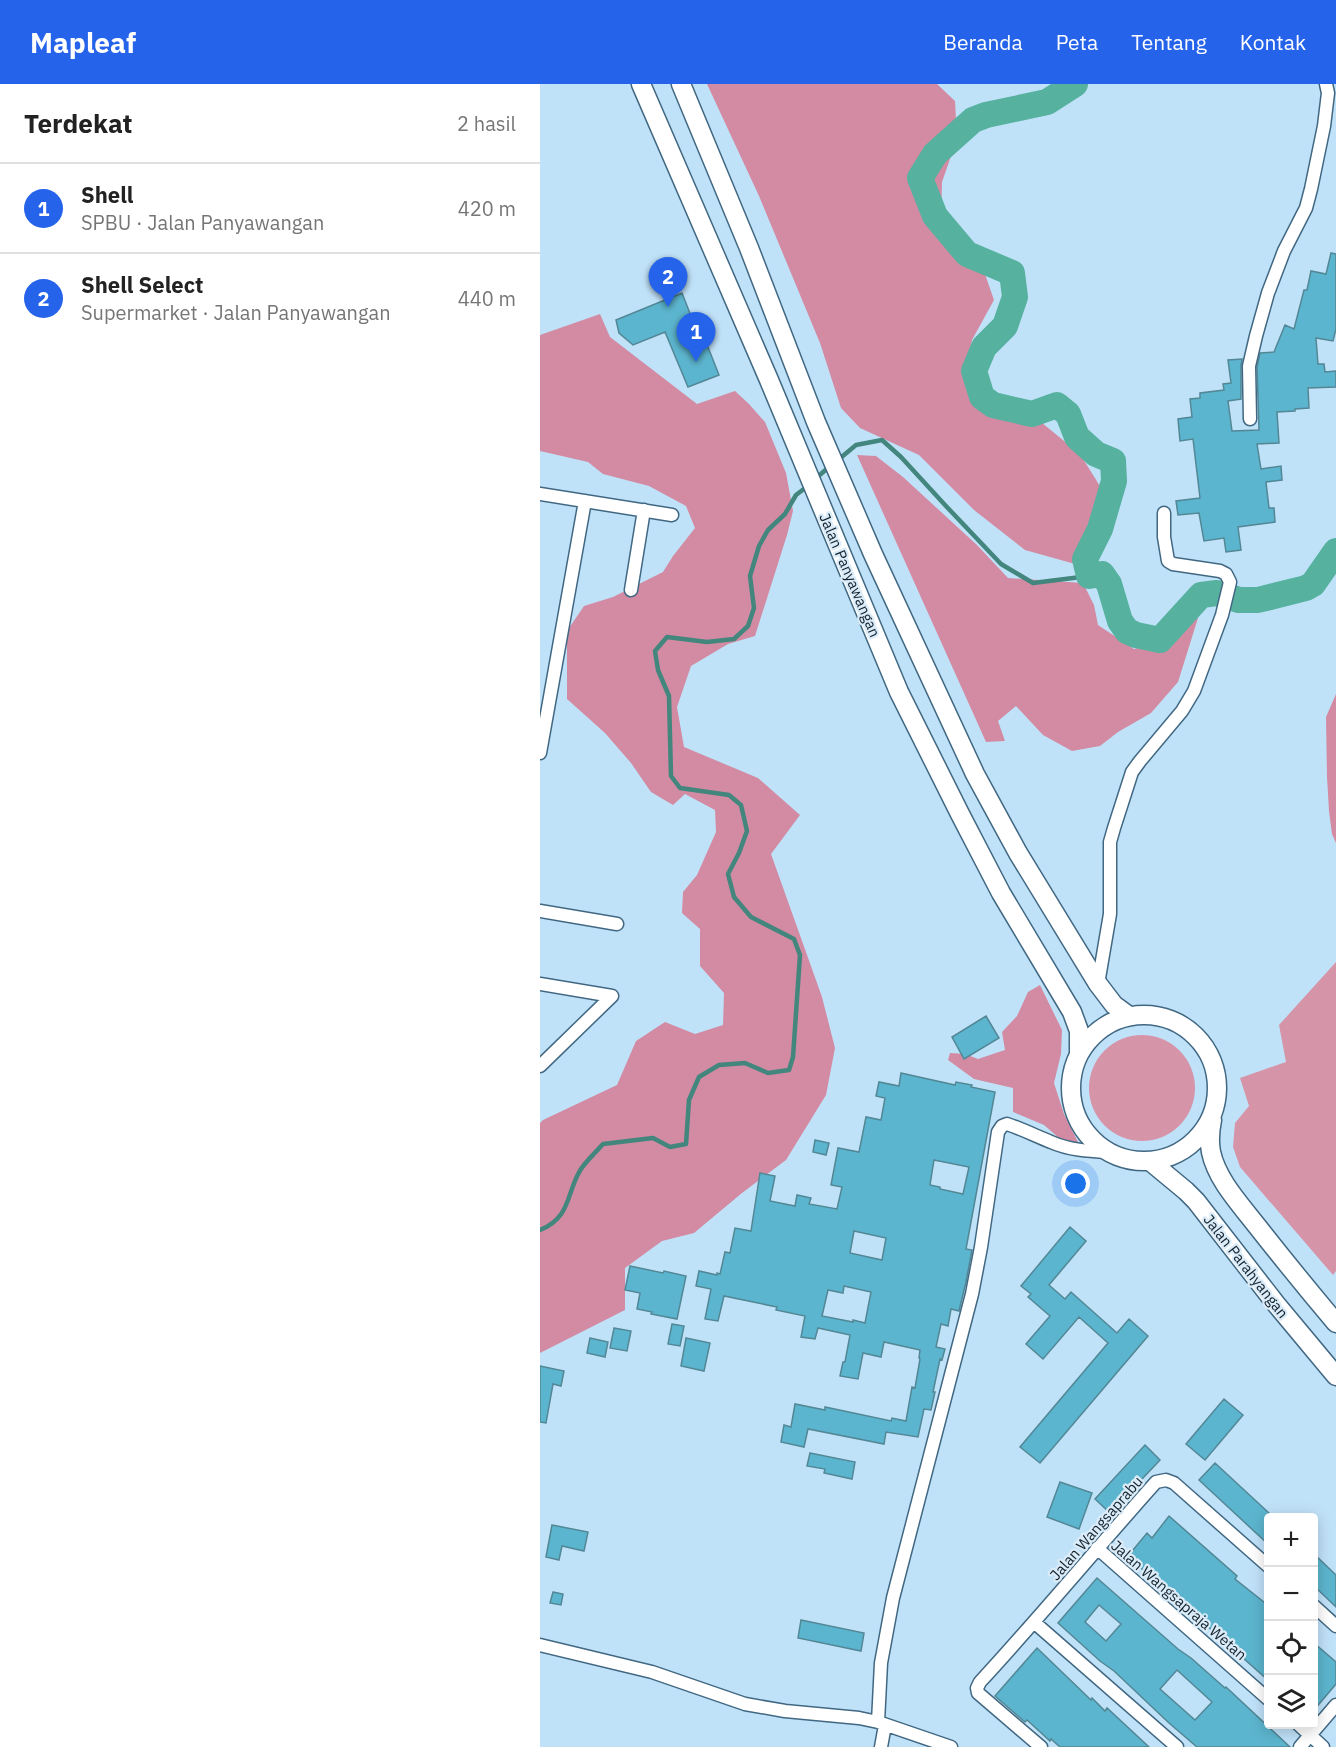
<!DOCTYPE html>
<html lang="id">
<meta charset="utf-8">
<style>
body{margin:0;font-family:"IBM Plex Sans",sans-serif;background:#f6f6f6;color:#222}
.controls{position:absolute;right:18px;bottom:18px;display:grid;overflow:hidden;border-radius:6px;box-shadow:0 3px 15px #0003}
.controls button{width:54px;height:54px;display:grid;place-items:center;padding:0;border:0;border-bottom:2px solid #e0e0e0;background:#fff;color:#222;font:30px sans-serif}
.you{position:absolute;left:536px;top:1100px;width:21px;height:21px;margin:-15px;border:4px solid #fff;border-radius:50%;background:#1a73e8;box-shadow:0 0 0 9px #1a73e833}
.badge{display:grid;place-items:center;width:39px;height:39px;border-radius:50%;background:#2563eb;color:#fff;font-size:20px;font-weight:700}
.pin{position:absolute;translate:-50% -50px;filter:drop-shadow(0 2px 3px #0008)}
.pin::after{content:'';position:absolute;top:32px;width:21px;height:18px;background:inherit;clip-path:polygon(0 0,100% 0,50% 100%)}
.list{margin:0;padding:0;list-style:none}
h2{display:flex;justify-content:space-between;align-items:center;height:78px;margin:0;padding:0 24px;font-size:26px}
h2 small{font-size:20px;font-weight:400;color:#767676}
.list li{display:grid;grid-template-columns:39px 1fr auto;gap:18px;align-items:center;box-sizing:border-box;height:90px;padding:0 24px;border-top:2px solid #e0e0e0}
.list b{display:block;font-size:22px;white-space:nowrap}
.list p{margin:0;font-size:20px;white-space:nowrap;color:#767676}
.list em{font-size:20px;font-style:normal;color:#767676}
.icon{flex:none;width:33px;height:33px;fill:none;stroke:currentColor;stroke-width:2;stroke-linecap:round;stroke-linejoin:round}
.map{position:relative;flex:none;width:796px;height:1663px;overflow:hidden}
header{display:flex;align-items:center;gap:36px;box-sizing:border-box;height:84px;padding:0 30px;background:#2563eb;color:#fff}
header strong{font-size:28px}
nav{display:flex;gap:33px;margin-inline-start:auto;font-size:21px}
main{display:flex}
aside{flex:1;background:#fff}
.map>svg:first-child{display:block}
</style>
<header>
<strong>Mapleaf</strong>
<nav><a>Beranda</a><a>Peta</a><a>Tentang</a><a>Kontak</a></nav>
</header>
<main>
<aside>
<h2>Terdekat<small>2 hasil</small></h2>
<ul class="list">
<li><span class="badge">1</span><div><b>Shell</b><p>SPBU · Jalan Panyawangan</p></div><em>420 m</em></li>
<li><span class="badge">2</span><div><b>Shell Select</b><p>Supermarket · Jalan Panyawangan</p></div><em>440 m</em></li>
</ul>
</aside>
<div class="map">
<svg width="796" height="1663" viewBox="0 0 796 1663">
<rect width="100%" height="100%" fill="#c0e2f9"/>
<path fill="#d694a9" d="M796,878V1187L793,1191L700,1083L693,1063L695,1039L709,1022L700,994L746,978L739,941Z
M549 1004a53 53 0 1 1 106 0a53 53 0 1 1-106 0Z"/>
<path fill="#d28ba2" d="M167,0H397L415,17L417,55L402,98L401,136L439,173L454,216L432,256L425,301L453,321L496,334L540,370L573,423L535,480L485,466L434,426L379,371L320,344L301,324L280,259L219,112Z
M60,230L70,253L157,320L195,307L209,320L225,338L246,389L253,427L247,451L215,552L188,560L151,582L137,623L144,663L218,694L260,731L231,770L282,913L295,964L286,1011L246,1076L202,1109L154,1149L122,1157L85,1184V1226L0,1269V1039L3,1036L77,1001L96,957L125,938L155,950L183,941L184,909L160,882V845L142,829L143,808L157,791L176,748L175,726L145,710L133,721L111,708L91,679L65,649L27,615V547L44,522L73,513L123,488L133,472L155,444L146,422L109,402L63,390L48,378L0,367V251Z
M317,371L336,372L363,393L437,461L468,494L543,499L554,521L558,541L594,565L630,555L655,529L658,534L638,598L611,629L578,648L560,662L532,667L503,651L476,622L458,637L465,657L446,658Z
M796,610V759L792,750L789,727L787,693L786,633Z
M500,901L522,946L521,970L514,999L524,1030L538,1058L532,1060L519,1054L504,1041L473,1028V1004L434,995L408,976L410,969L425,970L438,975L465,966L462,948L477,932L488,908Z"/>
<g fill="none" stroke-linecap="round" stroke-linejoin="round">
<path stroke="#42867d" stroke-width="4.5" d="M298,376L316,361L342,356L361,373L405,421L461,480L493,499L549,492
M275,395L289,383
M0,1146C32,1133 26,1108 41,1085C47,1076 56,1068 63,1060L113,1054L130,1063L146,1060L149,1016L159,993L179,981L205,979L228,989L249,986L253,973L260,871L254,855L211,833L194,813L188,790L199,769L207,747L201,721L189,711L140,704L131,692L129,612L118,586L115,567L127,553L167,558L194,555L208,542L214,524L210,492L219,462L228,446L245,430L256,411L269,401"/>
<path stroke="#56b19f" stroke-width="26" d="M535,0L507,18L446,31L433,36L395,70L380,94L395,132L427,170L472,189L475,213L465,242L444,263L434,287L442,313L453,321L492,330L517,321L528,330L537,353L556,370L573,377L574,397L560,445L545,475L549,492L562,490L569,500L580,537L587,547L596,551L620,556L661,511L677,509L699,516H718L766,504L773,500L796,467"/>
</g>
<path fill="#5cb5ce" stroke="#528796" stroke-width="1.5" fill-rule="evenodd" d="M791,169L796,170V245L793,257L776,254L778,280H784L785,288L796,287V303L768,304L769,324L755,325V327L737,328L739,359L717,360L721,385L741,382L742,396L726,398L729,424H734L735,438L698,443L701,466L686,468L684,454L664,457L659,429L638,431L636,417L660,414L653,355L640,357L638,335L652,333L650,315L660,314V309L684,306L683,300L691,299L688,276L702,275L701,282V315L688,317L692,347L719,346L717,283L720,269L734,268L745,241L754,245L764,206H767L771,187L786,190Z
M142,209L160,255L164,253L179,291L148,303L125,248L93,261L79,249L76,236Z
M446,932L459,954L424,975L412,953Z
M361,989L415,1001L416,998L432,1001L431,1003L455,1008L426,1165L432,1166L426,1198L419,1227L411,1225L408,1242L401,1240L396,1263L405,1265L402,1276L400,1275L393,1308H395L391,1326L384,1325L378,1353L346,1348L344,1360L268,1345L264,1363L241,1358L244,1341L251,1343L255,1320L285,1326V1323L351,1337L352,1334L366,1337L372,1303L375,1304L380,1275L379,1274L380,1266L344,1258L341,1273L323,1269L318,1295L300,1292L303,1278H305L310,1251L278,1244L275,1255L261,1253L265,1232L236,1226L237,1223L184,1212L178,1237L165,1235L171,1205L156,1202L159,1187L177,1191V1189L180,1190L185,1168L190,1169L195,1144L211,1147L220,1089L235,1092L230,1117L255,1122L257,1111L271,1114L269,1120L297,1125L302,1103L291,1101L298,1064L319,1068L326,1033L341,1036L345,1014L336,1012L339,998L359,1002ZM394,1076L429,1083L423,1110L400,1105V1103L390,1101ZM314,1147L346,1154L342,1176L310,1169ZM304,1202L331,1208L325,1239L313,1236V1238L282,1232L288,1206L303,1209Z
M275,1056L289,1059L286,1071L273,1068Z
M530,1143L546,1157L509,1201L525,1215L531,1208L577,1249L589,1235L608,1252L500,1379L480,1363L568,1259L539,1233L503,1275L486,1260L510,1232L488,1213L491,1210L481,1202Z
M90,1182L123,1189L124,1187L146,1192L137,1235L111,1230L112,1228L97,1225L100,1209L85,1206Z
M132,1240L144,1242L140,1262L128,1260Z
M74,1244L91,1247L87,1267L70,1264Z
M50,1254L68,1258L65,1273L47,1269Z
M146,1254L170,1259L164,1287L141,1282Z
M0,1282L24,1287L21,1302L13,1300L6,1339L0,1338Z
M684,1315L703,1331L665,1376L646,1360Z
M605,1361L620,1376L570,1429L555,1415Z
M270,1369L315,1378L312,1395L284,1389L285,1385L267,1382Z
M675,1379L729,1429V1461L659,1396Z
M520,1398L552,1409L539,1445L507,1433Z
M629,1432L697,1492L695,1495L729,1522V1597L649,1526L637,1515L636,1517L588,1472L607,1449L612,1454Z
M12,1441L48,1448L44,1467L22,1462L19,1476L6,1473Z
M774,1470L796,1491V1523L774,1502Z
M557,1494L638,1565L651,1574L685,1604L686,1603L750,1663H657L629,1639L574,1587L560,1577L518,1539ZM559,1521L581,1540L566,1557L545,1538ZM637,1586L672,1618L655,1636L620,1605Z
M13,1508L23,1510L21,1521L10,1519Z
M261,1536L324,1549L321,1567L258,1554Z
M774,1559L796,1578V1600L774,1626Z
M497,1564L551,1616L552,1614L565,1627L567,1624L609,1663H520L511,1655L510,1657L487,1636L485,1638L455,1612Z"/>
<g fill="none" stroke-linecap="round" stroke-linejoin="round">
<g stroke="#416882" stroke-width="15">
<path id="minor" d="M710,335L709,282L716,252L728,209L744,167L766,124L771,105L784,42L788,9L786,0
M0,410L132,431
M91,506L104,426
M0,669L45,417
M0,827L77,840
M0,900L72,912L0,982
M558,900L570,830V758L574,744L592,688L600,677L642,627L654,607L682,531L690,498L686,490L680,487L633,480L628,477L624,453V429
M557,1464L728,1615
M774,1522L796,1542
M495,1539L637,1663
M0,1561L112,1588L205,1620L245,1627L319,1634L338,1638
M758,1640L783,1663
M341,1663L345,1641
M411,1663L338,1638L341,1579L353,1514L432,1210L441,1163L458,1048L462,1042L467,1040C482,1045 496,1052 511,1058C529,1066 548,1067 568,1068
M501,1663L438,1609L437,1604L440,1598C500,1533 557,1464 616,1398L626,1396L634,1399L728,1482
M760,1663L796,1621"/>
</g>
<g stroke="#416882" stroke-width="21">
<path id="secondary" d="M101,0L229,296L359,608L420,730L461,809L532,928L539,947V970
M141,0L209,164L276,338L333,470L435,690L478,769L558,900L574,921L589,932
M531 1004a73 73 0 1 1 146 0a73 73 0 1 1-146 0Z
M672,1036C670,1046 669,1057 671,1068C677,1096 700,1120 717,1142C743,1175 769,1207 796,1239
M611,1078L646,1107L656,1117L736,1220L796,1292"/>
</g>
<use href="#minor" stroke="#fff" stroke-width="12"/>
<use href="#secondary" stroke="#fff" stroke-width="18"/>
</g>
<g text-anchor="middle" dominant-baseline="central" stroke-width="4.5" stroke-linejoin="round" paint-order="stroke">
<g font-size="15" fill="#13232e" stroke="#dbecf8">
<text transform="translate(310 491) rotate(67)">Jalan Panyawangan</text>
<text transform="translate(706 1182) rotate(52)">Jalan Parahyangan</text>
<text transform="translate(556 1444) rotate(-49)">Jalan Wangsaprabu</text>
<text transform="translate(639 1516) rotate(41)">Jalan Wangsapraja Wetan</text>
</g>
</g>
</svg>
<div class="controls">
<button>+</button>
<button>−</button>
<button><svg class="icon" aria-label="locate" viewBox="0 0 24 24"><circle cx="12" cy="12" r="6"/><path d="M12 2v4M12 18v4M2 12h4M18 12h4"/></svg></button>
<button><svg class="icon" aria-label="layers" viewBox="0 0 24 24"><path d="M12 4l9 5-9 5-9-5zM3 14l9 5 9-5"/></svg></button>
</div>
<div class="you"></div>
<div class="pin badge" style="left:156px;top:278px">1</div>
<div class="pin badge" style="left:128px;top:223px">2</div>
</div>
</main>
